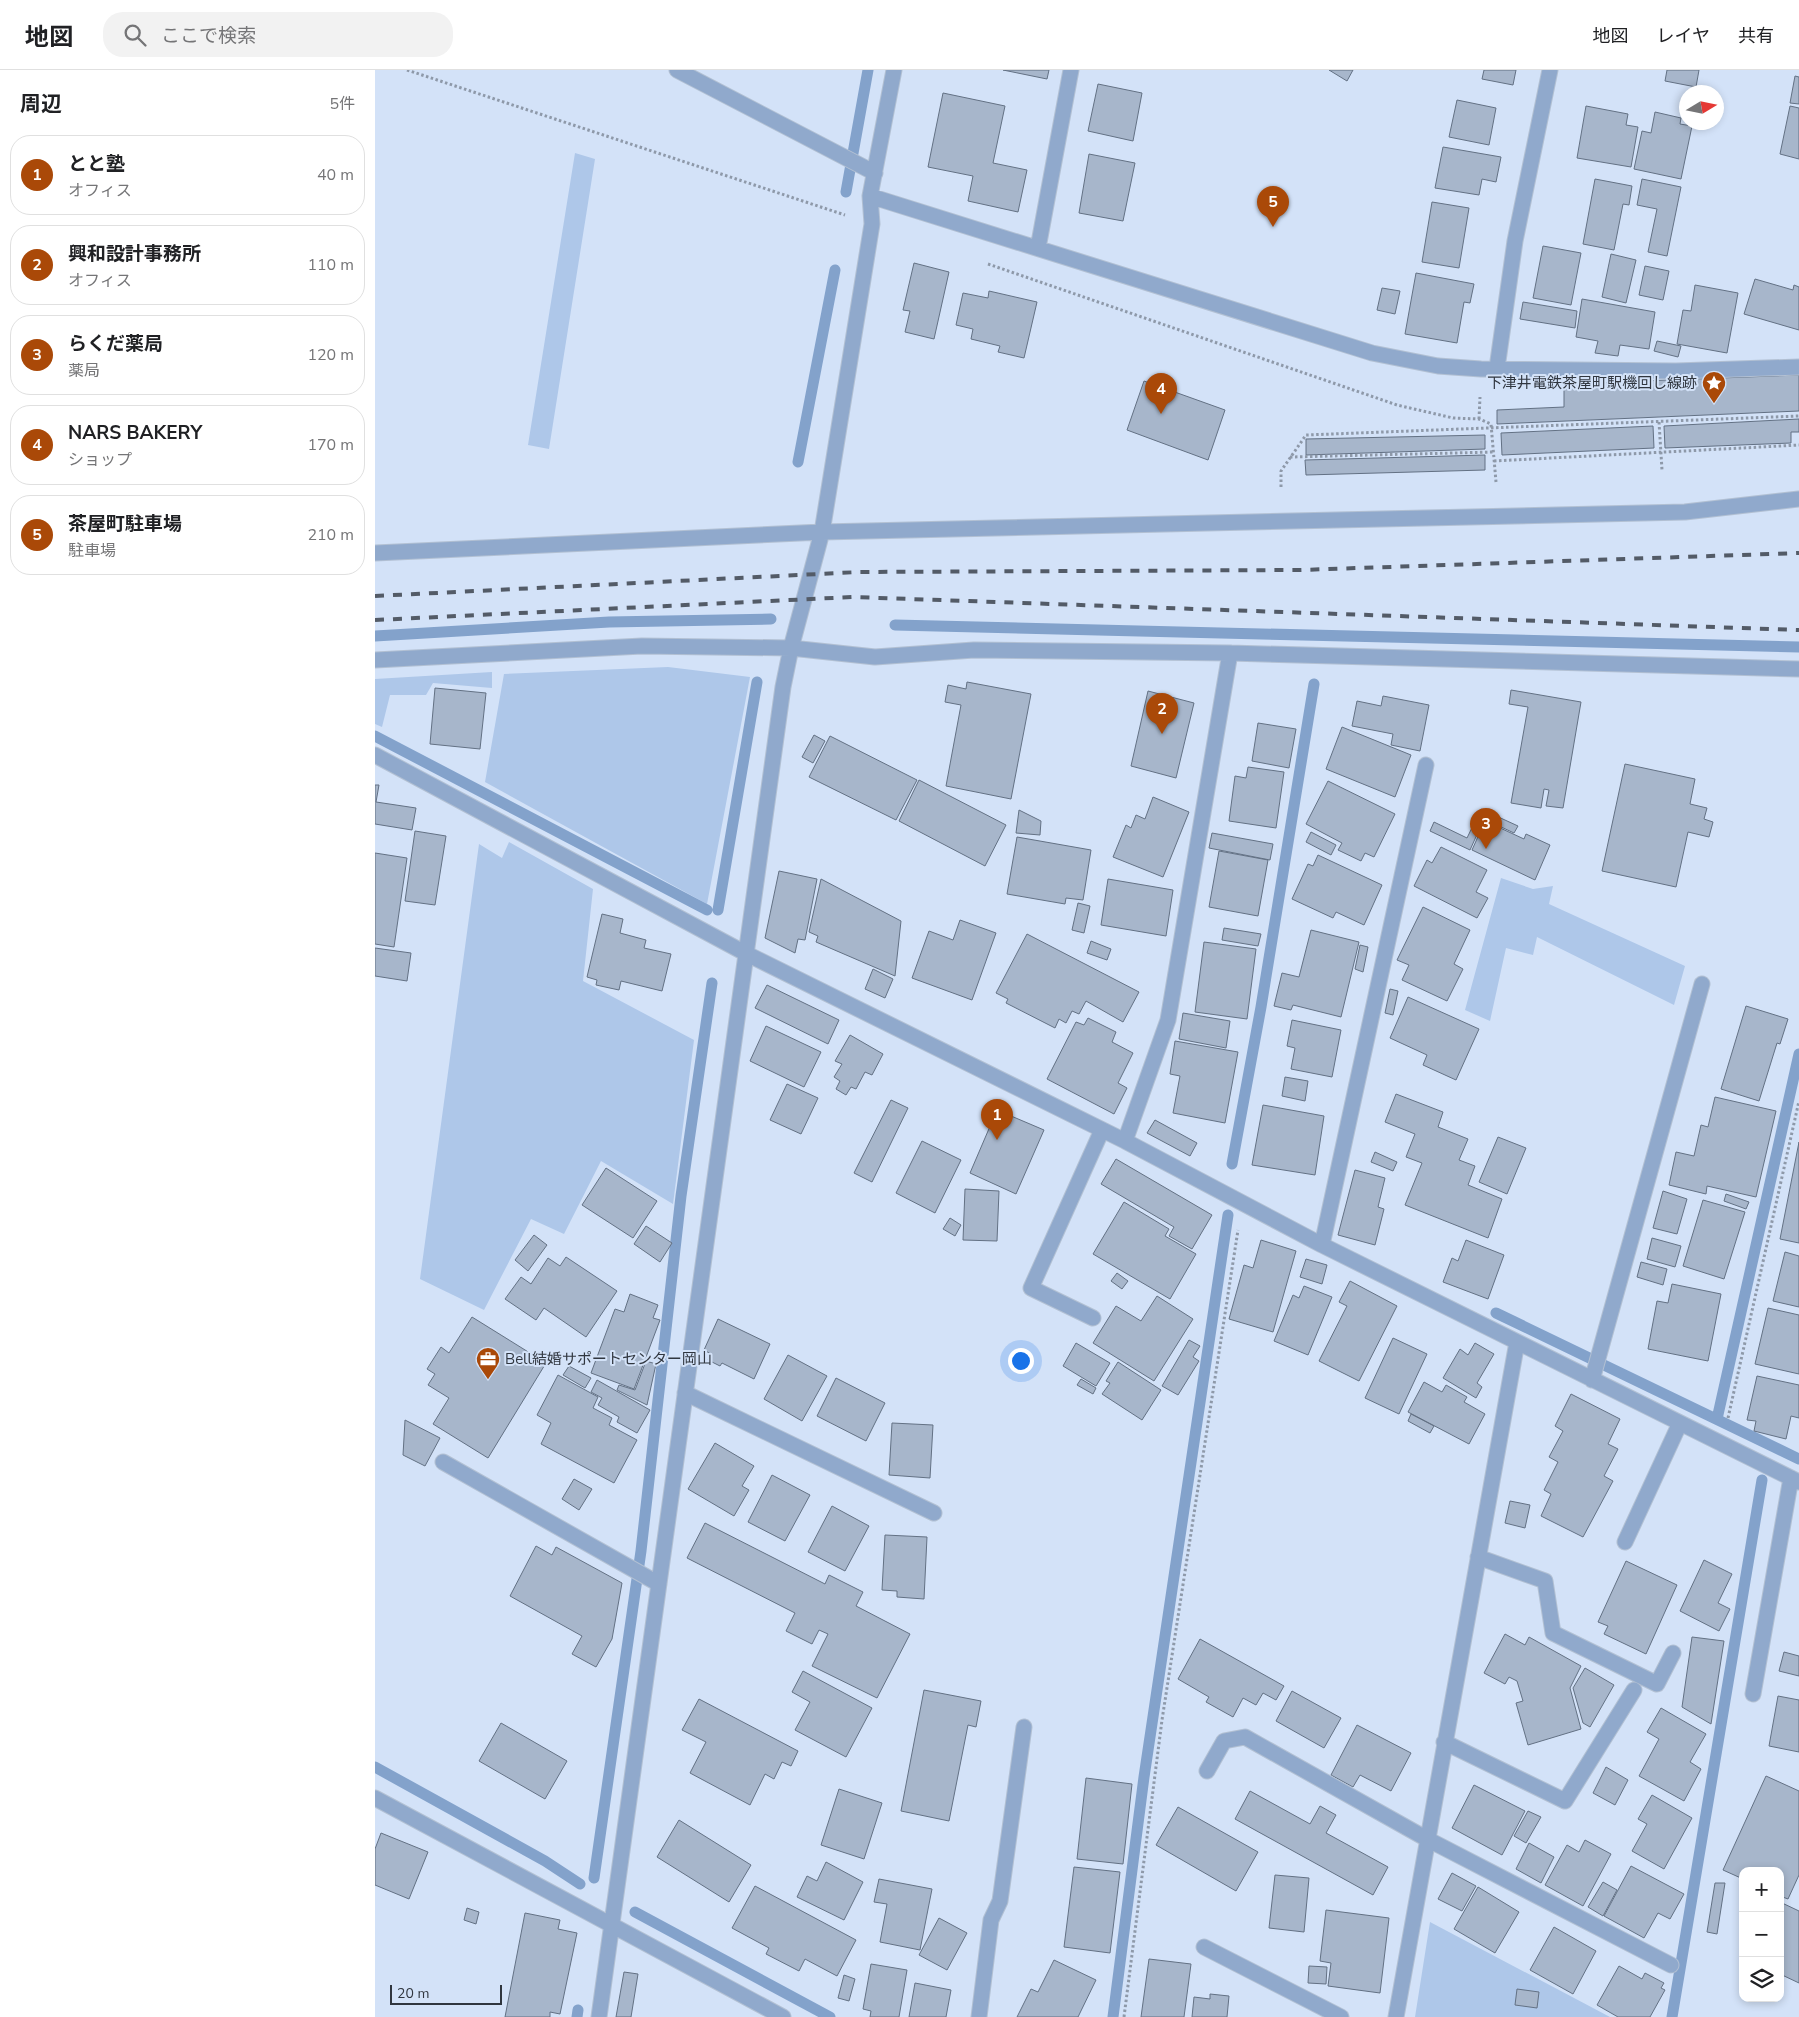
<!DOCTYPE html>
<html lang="ja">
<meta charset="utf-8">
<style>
body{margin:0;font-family:"Nunito Sans","Noto Sans JP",sans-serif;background:#f2f2f2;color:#202124}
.controls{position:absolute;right:15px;bottom:15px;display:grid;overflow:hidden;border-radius:10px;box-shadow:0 2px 8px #0003}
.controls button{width:45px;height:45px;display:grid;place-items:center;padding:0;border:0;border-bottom:1px solid #e0e0e0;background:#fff;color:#202124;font:25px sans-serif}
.compass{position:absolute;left:1304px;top:15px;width:45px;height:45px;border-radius:50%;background:#fff;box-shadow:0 2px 8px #0003;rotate:80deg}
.scale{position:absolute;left:15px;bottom:12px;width:112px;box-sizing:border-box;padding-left:5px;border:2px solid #30363f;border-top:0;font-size:14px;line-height:18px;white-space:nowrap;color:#30363f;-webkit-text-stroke:4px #d3e2f8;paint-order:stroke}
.you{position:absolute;left:645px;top:1290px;width:18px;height:18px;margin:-12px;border:4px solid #fff;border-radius:50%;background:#1a73e8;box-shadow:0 0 0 8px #1a73e833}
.badge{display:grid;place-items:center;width:32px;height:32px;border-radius:50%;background:#aa4908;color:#fff;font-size:16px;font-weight:700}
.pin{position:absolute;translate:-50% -41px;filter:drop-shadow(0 1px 2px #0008)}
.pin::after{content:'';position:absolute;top:26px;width:18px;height:15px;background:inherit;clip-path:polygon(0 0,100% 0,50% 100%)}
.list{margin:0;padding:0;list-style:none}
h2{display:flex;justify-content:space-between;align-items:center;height:65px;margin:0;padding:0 20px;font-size:21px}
h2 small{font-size:16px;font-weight:400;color:#757577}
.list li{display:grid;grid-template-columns:32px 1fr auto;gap:15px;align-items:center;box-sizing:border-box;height:80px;margin:0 10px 10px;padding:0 10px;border:1px solid #e0e0e0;border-radius:20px}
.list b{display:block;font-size:19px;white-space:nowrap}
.list p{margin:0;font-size:16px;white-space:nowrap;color:#757577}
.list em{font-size:16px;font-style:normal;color:#757577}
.icon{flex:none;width:28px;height:28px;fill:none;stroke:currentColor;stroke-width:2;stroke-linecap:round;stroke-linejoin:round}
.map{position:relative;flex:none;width:1424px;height:1947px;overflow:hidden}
header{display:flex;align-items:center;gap:30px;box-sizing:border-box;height:70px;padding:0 25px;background:#fff;border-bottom:1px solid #e0e0e0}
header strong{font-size:24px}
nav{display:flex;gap:28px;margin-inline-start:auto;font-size:18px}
.search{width:350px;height:45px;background:#f2f2f2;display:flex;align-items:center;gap:12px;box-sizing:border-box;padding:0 18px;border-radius:20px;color:#757577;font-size:19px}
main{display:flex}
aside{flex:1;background:#fff}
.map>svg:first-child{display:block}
</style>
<header>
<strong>地図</strong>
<div class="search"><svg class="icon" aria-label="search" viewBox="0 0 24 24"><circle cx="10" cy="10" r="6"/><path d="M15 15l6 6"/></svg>ここで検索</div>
<nav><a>地図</a><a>レイヤ</a><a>共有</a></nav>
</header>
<main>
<aside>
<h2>周辺<small>5件</small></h2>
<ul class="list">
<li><span class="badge">1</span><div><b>とと塾</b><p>オフィス</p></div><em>40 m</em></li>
<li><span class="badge">2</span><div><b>興和設計事務所</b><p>オフィス</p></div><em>110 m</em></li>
<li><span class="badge">3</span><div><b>らくだ薬局</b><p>薬局</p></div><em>120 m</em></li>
<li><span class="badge">4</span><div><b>NARS BAKERY</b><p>ショップ</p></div><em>170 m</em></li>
<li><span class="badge">5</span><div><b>茶屋町駐車場</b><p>駐車場</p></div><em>210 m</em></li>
</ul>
</aside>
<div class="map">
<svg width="1424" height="1947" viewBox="0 0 1424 1947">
<rect width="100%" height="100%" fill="#d3e2f8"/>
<path fill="#aec7e9" d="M200,83L220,89L174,379L153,375Z
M293,597L375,607L332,834L110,712L129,604Z
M117,602V618L58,613L51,625H15L7,657L0,654V609Z
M134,772L218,819L208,911L319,970L298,1134L226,1091L189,1164L156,1149L109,1240L45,1209L104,774L127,788Z
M1126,808L1158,819L1178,816L1174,834L1310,896L1299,935L1162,867L1158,885L1131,878L1115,951L1090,940Z
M1055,1852L1235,1947H1040Z"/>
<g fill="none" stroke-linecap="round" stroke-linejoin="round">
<path stroke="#83a2cb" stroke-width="11" d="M471,122L493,0
M423,392L460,200
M520,555L1424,577
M0,566L234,552L396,549
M0,666L332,840
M343,840L382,612
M857,1094L886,937L939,614
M1121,1243L1424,1389
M1342,1349L1424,984
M0,1697L170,1791L205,1814
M219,1808L266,1481L306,1126L337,913
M260,1842L455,1947
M202,1947L203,1940
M738,1947L769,1707L853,1145
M1297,1947L1387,1410"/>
</g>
<path fill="#a7b6cb" stroke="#637184" d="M628,0H674L672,9Z
M954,0H978L972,11Z
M1109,0H1141L1138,15L1107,9Z
M1292,0H1324L1321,17L1290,11Z
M1420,6L1424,7V34L1415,33Z
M723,14L767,23L758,71L713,61Z
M568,23L630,36L618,93L652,100L643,142L593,131L598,106L553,97Z
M1082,30L1121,38L1114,75L1074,67Z
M1211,36L1253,44L1251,55L1263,57L1256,97L1202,88Z
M1415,36L1424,38V89L1405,84Z
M1280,42L1306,48L1305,54L1317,56L1306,109L1259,99L1267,61L1276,63Z
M1068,77L1126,87L1121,112L1107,109L1104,125L1060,118Z
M714,84L760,93L748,151L704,143Z
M1220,109L1257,116L1254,135L1248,134L1239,180L1208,174Z
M1267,109L1306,117L1292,186L1273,182L1282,139L1262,135Z
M1057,132L1094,138L1084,198L1047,192Z
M1168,176L1206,183L1196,235L1158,228Z
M1236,184L1261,190L1251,233L1227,227Z
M539,193L574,202L559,269L530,262L535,241L528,240Z
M1270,196L1294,201L1288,230L1264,225Z
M1041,203L1099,214L1095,233L1089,232L1082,273L1030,264Z
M1380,209L1418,220L1419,215L1424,217V260L1369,244Z
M1320,215L1363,223L1352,283L1302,274L1308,240L1316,241Z
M1007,218L1025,221L1020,244L1002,240Z
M614,221L662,232L649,288L623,282L625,276L596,269L598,259L581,255L588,223L613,228Z
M1207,229L1280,242L1274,279L1245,275L1243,286L1220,283L1223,271L1201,267Z
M1148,232L1202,241L1200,258L1145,249Z
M1282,271L1306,276L1303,287L1279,281Z
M1424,305V341L1122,354V340L1189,337V314Z
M769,311L850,340L833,390L752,360Z
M1424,349V362H1416V373L1290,378L1289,356Z
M1278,356L1279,378L1127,385L1126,363Z
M1110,365V379L931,385V369Z
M1110,385V400L931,405L930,390Z
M592,612L656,624L636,729L571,716L586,635L570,632L573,615L591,619Z
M60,618L111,623L105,679L55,674Z
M1136,620L1206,632L1188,738L1171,736L1174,720L1169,719L1166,738L1136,733L1153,637L1134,634Z
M773,621L819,633L801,708L756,696Z
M1008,626L1054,635L1045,681L1016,675L1018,664L977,656L982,631L1006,636Z
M883,653L921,659L914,698L877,691Z
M967,657L1036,685L1020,727L951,699Z
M439,665L450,671L438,693L427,687Z
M455,666L542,710L521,750L434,707Z
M1250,694L1320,709L1315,734L1332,738L1329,749L1338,752L1334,767L1313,762L1301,817L1227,801Z
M873,697L909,702L901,758L854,751L860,706L871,708Z
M544,710L631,755L610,796L524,751Z
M953,711L1020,744L999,787L990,783L986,791L963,780L967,773L931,754Z
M0,715H4L1,732L41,738L37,760L0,754Z
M778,727L814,742L788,807L738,787L751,755L756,758L761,745L770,749Z
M1106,739L1143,756L1139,763L1109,749L1095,780L1055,761L1059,752L1092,768Z
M644,740L666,751L665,765L641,763Z
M1110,751L1149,769L1151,764L1175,775L1160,810L1097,780Z
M40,761L71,766L60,835L30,831Z
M936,762L961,775L956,785L931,772Z
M837,763L898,774L895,790L834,778Z
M642,767L716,780L708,830L691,828L690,834L632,824Z
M1066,777L1112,800L1101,822L1113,828L1102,848L1039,816L1052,790L1057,793Z
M844,781L893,790L883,846L834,837Z
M0,783L32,788L19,877L0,874Z
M943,785L1007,815L989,855L961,842L958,848L917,829L933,794L938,796Z
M404,801L442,809L430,870L423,869L420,883L390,868Z
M446,809L526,851L520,906L441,872L443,866L434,862Z
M733,809L798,820L791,866L726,855Z
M703,833L715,836L709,863L697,860Z
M1048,837L1095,860L1079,894L1088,899L1072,931L1027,910L1034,895L1022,890Z
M227,844L248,849L245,863L271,870L269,878L296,884L287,921L246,911L244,920L221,915L222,910L212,907Z
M585,850L621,863L597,930L537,908L554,861L578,870Z
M849,858L886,864L883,876L847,870Z
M936,860L984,872L966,947L918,935L916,940L899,936L907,903L924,907Z
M652,864L764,922L748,952L711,931L704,944L697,941L691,953L684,949L680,958L631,933L633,929L621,923Z
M716,871L736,879L732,890L712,883Z
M829,872L881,879L872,949L820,942Z
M985,875L993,877L988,902L980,899Z
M0,878L36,883L32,911L0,906Z
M498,899L518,909L510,928L490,919Z
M392,915L464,950L453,974L380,938Z
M1015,919L1023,921L1018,945L1010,943Z
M1033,927L1104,959L1081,1010L1048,995L1052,985L1015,968Z
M1371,936L1413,949L1405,974L1402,973L1384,1031L1346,1019Z
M808,943L855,951L851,978L804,969Z
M713,948L741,962L737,972L758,983L743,1013L752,1018L739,1044L672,1009L701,952L709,955Z
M917,950L966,960L957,1007L916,999L920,978L912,976Z
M391,956L446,982L429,1017L375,991Z
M475,965L508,984L497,1005L490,1002L481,1019L476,1017L471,1025L461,1019L465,1011L459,1007L467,994L460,991Z
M800,971L863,982L850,1053L798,1043L805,1006L795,1004Z
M910,1007L933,1011L930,1031L907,1026Z
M412,1014L443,1028L426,1064L395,1050Z
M1021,1024L1068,1042L1063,1057L1093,1069L1084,1090L1100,1096L1093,1115L1127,1129L1113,1168L1030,1135L1047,1093L1031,1087L1040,1064L1010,1052Z
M1340,1027L1401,1041L1381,1127L1332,1116L1331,1124L1294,1115L1301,1082L1319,1086L1326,1055L1333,1057Z
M516,1030L533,1038L497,1112L479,1103Z
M888,1035L949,1046L940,1105L877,1095Z
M622,1040L669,1060L641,1124L595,1103Z
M780,1050L822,1073L815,1086L772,1063Z
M1123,1067L1151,1078L1132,1124L1104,1112Z
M547,1071L586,1090L560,1143L521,1123Z
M1424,1072V1173L1405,1169Z
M1000,1082L1022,1092L1018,1101L996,1092Z
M741,1089L837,1145L817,1179L794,1166L799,1157L726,1114Z
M231,1098L282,1131L258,1168L207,1135Z
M980,1100L1010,1108L1003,1137L1009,1139L1000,1175L963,1165Z
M590,1119L624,1121L622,1171L588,1170Z
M1288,1121L1312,1129L1302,1164L1278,1158Z
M1351,1124L1374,1132L1371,1139L1349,1131Z
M1328,1130L1370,1142L1349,1209L1308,1196Z
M749,1132L794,1159L790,1166L821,1184L795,1229L718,1184Z
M575,1148L586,1155L580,1166L568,1159Z
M271,1156L297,1173L285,1192L259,1174Z
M159,1165L172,1175L153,1201L140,1190Z
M1277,1168L1306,1176L1300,1197L1272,1189Z
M886,1170L921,1181L898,1262L854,1249L869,1195L878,1198Z
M1091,1170L1129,1185L1113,1229L1068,1212L1077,1188L1083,1191Z
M1410,1182L1424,1186V1237L1398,1231Z
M191,1187L242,1221L211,1267L169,1238L161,1250L130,1229L146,1207L156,1214L173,1188L185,1196Z
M931,1189L952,1195L947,1214L925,1207Z
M1266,1192L1292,1199L1288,1215L1262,1207Z
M742,1203L753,1211L747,1219L736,1211Z
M975,1211L1022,1236L984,1311L944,1291L972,1236L964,1232Z
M1297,1214L1346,1224L1333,1291L1273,1279L1282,1231L1293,1233Z
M929,1216L957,1227L933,1285L899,1271L918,1225L924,1228Z
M255,1224L283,1235L278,1248L285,1250L259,1319L216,1303L240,1239L249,1242Z
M782,1226L818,1249L779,1311L718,1273L741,1236L766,1251Z
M1393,1238L1424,1245V1304L1380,1294Z
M97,1247L171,1293L113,1388L58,1354L74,1328L53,1315L60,1304L52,1299L66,1277L74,1283Z
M343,1249L395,1274L379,1309L347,1293L345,1296L333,1290L336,1284L329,1280Z
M1018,1268L1052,1284L1024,1344L990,1328Z
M814,1270L825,1276L818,1287L824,1291L803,1325L787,1316Z
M701,1273L735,1293L721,1316L688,1296Z
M1100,1273L1119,1284L1102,1313L1107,1317L1101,1328L1068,1308L1085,1279L1093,1285Z
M413,1285L452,1306L427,1351L389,1329Z
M271,1291L281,1294L272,1335L242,1320L244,1315L260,1320Z
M743,1292L786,1320L767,1350L727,1324L735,1313L731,1311Z
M194,1296L216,1308L210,1318L188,1305Z
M183,1305L223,1327L218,1338L237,1348L234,1355L262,1370L239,1413L166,1374L176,1353L162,1345Z
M1382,1306L1424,1315V1348L1416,1346L1411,1369L1379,1361L1381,1351L1372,1350Z
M461,1308L510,1333L491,1371L442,1346Z
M706,1309L721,1318L718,1324L702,1315Z
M222,1310L275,1340L262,1363L242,1352L244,1347L223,1335L227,1328L216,1322Z
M1049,1312L1067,1322L1071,1315L1092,1327L1089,1332L1110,1344L1094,1374L1033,1342Z
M1196,1324L1245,1349L1233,1374L1243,1379L1229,1406L1238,1411L1208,1467L1166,1446L1176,1424L1169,1420L1183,1392L1174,1387L1188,1361L1180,1356Z
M1036,1344L1059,1356L1055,1363L1033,1351Z
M30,1350L65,1368L50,1396L28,1385Z
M517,1353L558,1355L555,1408L514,1405Z
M340,1373L379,1396L367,1416L374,1420L359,1446L313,1419Z
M397,1405L435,1425L410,1471L373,1452Z
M199,1409L217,1419L204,1440L187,1429Z
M1135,1431L1155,1435L1150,1458L1130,1453Z
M457,1436L494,1456L470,1501L433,1482Z
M330,1453L450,1514L454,1505L488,1522L481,1536L535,1564L502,1628L437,1596L453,1564L444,1560L437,1574L411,1561L420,1543L312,1488Z
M510,1465L552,1467L549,1529L522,1527V1521L507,1520Z
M161,1476L177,1485L181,1477L247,1513L237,1569L221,1597L197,1584L207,1566L135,1526Z
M1329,1490L1357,1504L1343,1533L1355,1539L1344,1561L1305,1541Z
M1251,1491L1302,1515L1271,1584L1229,1564L1233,1556L1223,1552Z
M1130,1564L1150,1575L1154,1567L1206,1596L1195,1618L1206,1659L1153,1675L1141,1633L1148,1631L1142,1611L1134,1607L1130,1614L1109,1603Z
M1317,1567L1349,1571L1336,1654L1307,1637Z
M825,1569L909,1616L901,1630L888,1623L881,1635L868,1628L858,1647L831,1632L834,1627L803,1609Z
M1409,1582L1424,1586V1606L1404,1601Z
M1210,1598L1239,1615L1215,1657L1208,1653L1198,1618Z
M428,1601L497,1638L471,1687L420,1660L435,1632L417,1622Z
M549,1620L606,1631L601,1657L593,1655L574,1751L526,1741Z
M917,1621L966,1648L949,1678L901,1651Z
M1403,1626L1424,1630V1682L1394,1676Z
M324,1629L423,1681L416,1696L407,1692L399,1709L390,1704L375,1735L315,1703L331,1672L307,1660Z
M1286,1638L1331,1664L1315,1692L1326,1699L1309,1731L1264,1706L1284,1669L1272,1662Z
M126,1653L192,1691L170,1729L104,1691Z
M982,1655L1036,1683L1016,1721L985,1705L978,1717L956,1705Z
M1231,1697L1253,1710L1240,1735L1218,1723Z
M1391,1706L1424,1721V1805L1413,1829L1405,1826V1801H1368V1809L1348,1800Z
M711,1708L757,1714L748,1794L702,1789Z
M1099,1715L1150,1741L1127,1785L1077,1758Z
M464,1719L507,1733L489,1789L446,1775Z
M875,1721L935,1754L945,1736L961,1745L951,1763L1013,1797L998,1825L860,1749Z
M1277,1725L1317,1748L1289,1799L1257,1781L1272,1754L1263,1749Z
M803,1737L883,1782L861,1821L781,1775Z
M1153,1741L1166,1747L1151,1773L1139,1766Z
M304,1750L376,1795L354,1832L282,1787Z
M6,1763L53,1782L34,1829L0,1815V1779Z
M1210,1770L1236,1784L1208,1836L1170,1815L1192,1775L1204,1782Z
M1154,1773L1179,1787L1166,1813L1141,1799Z
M451,1792L488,1812L469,1850L422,1827L432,1806L442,1811Z
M1256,1796L1309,1824L1295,1849L1283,1843L1269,1868L1229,1846Z
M699,1797L745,1802L735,1883L689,1877Z
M1077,1803L1101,1816L1087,1841L1063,1829Z
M900,1805L934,1808L929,1862L894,1858Z
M504,1809L557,1819L545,1880L505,1872L512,1834L499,1832Z
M1228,1812L1242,1820L1228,1846L1213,1837Z
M1340,1813H1350L1342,1864L1332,1862Z
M380,1816L481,1870L462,1906L430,1889L424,1901L391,1884L394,1878L357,1858Z
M1103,1817L1144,1842L1120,1883L1079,1859Z
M1405,1832L1424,1841V1913L1405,1904Z
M92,1838L104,1842L101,1854L89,1850Z
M951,1840L1014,1848L1005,1923L953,1916L956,1893L945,1891Z
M150,1843L185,1850L183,1859L202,1863L185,1944L175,1942V1947H130Z
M564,1848L592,1863L572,1900L544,1885Z
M1179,1857L1221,1881L1198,1924L1155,1900Z
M774,1889L816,1894L809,1947H766Z
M679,1890L721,1910L703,1947H642L656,1919L663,1922Z
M496,1894L532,1900L524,1947H495L496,1941L488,1939Z
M934,1896L952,1897L951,1914L933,1913Z
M1244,1896L1267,1909L1270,1903L1289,1913L1286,1918L1290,1920L1275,1947H1243L1222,1935Z
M249,1902L263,1904L256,1947H241Z
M469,1905L480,1909L474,1931L463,1928Z
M540,1913L576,1920L571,1947H534Z
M1142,1919L1164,1922L1162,1938L1140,1935Z
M835,1924L854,1926L852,1947H817L819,1927L835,1929Z"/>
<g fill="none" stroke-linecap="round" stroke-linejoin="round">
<g stroke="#b2c0d3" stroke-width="17">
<path id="minor" d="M302,0L500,103
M495,126L997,283L1063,296L1106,299L1301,301L1424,297
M663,178L696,0
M1122,298L1140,171L1175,0
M0,483L447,462L1310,442L1424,429
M0,590L267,576L416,578L500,587L599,580L855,583L1424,599
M0,685L370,883L750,1071L947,1175L1424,1412
M750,1071L793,950L855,583
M947,1175L1051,695
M718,1248L656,1218L727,1060
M1217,1310L1327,914
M310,1323L559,1443
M68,1392L284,1514
M1250,1472L1305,1353
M1103,1487L1170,1511L1178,1563L1282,1614L1298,1583
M1378,1624L1416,1408
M1069,1672L1190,1731L1259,1620
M832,1701L849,1671L870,1667L1052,1769L1296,1895
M0,1728L408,1947
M829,1877L966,1947
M224,1947L408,617L416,578L447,462L497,154L495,126L519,0
M604,1947L616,1850L625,1831L649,1657
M1021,1947L1142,1272"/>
</g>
<path stroke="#8e99a9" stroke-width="3" stroke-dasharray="2.5 2.5" stroke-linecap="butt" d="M32,0L470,145
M613,194L1022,335L1078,348L1104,349L1116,354L1121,412
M1104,349L1105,327
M1284,352L1287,400
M915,387L1119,382
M1119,391L1424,375
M906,417V401L931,365L1424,346
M1353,1348L1424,1031
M749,1947L787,1650L863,1160"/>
<use href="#minor" stroke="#90a9cc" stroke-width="15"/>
<path stroke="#535b67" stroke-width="4" stroke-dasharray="9 9" stroke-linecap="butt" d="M0,526L484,502L925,500L1424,483
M0,550L477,527L1424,560"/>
</g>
<defs>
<g id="sight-pin" transform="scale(1.25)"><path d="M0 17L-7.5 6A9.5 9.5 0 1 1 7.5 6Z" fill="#aa4908" stroke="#d3e2f8"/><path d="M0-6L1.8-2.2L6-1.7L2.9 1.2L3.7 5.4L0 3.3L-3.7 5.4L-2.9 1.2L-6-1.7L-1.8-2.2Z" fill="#fff"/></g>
<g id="office-pin" transform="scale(1.25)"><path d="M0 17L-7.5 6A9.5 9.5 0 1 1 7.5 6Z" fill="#aa4908" stroke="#d3e2f8"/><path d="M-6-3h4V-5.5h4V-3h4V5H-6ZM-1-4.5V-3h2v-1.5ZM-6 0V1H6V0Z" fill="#fff"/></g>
</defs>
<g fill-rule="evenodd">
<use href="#sight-pin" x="1339" y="313"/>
<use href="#office-pin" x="113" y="1289"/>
</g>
<g text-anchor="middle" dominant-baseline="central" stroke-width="4" stroke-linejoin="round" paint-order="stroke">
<g font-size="15" fill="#30363f" stroke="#d3e2f8" text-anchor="end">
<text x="1322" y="313">下津井電鉄茶屋町駅機回し線跡</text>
<text x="130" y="1289" text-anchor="start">Bell結婚サポートセンター岡山</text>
</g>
</g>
</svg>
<div class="controls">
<button>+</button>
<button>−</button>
<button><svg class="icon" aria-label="layers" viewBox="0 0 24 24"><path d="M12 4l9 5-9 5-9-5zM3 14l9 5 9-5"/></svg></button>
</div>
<svg class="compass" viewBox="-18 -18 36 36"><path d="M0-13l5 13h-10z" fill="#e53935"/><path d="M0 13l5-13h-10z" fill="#757577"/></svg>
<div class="scale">20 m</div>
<div class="you"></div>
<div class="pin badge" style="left:622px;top:1070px">1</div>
<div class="pin badge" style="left:787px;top:664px">2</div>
<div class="pin badge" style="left:1111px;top:779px">3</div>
<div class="pin badge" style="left:786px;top:344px">4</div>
<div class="pin badge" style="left:898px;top:157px">5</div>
</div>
</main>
